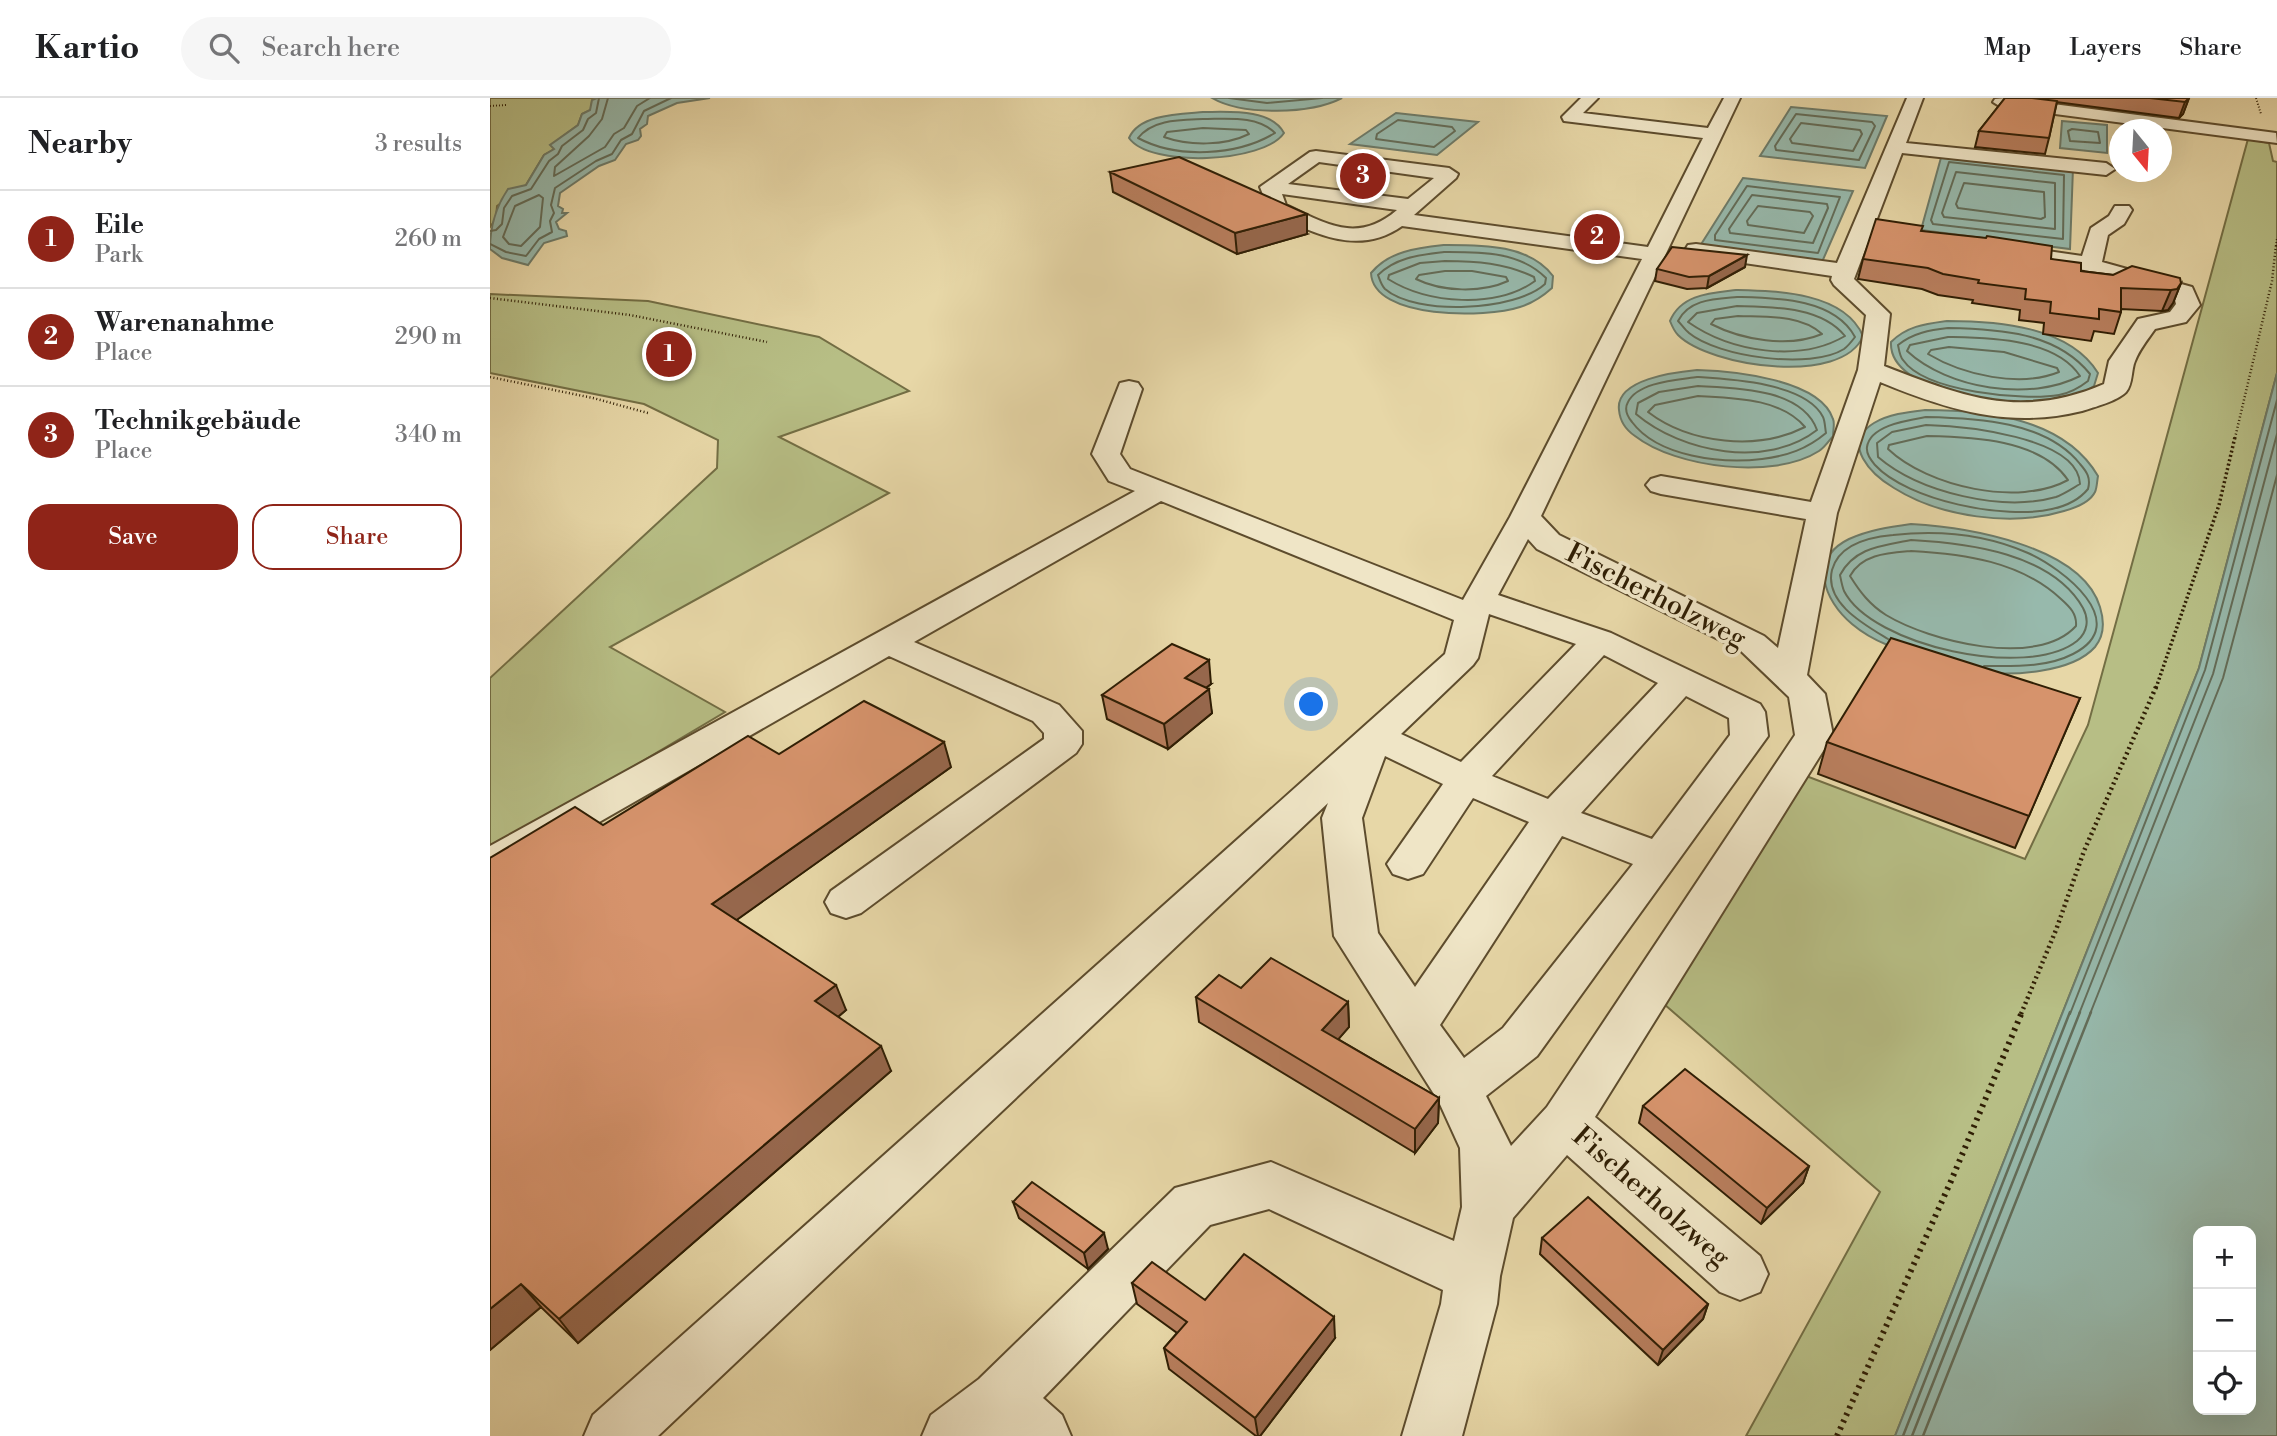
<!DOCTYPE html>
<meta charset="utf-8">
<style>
body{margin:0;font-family:"Libre Bodoni",serif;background:#f6f6f6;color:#202124}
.controls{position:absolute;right:21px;bottom:21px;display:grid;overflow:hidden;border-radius:14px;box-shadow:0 7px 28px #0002}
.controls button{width:63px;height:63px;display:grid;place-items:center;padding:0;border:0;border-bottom:2px solid #e0e0e0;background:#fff;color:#202124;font:35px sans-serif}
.compass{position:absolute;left:1619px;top:21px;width:63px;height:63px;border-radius:50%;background:#fff;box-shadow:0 7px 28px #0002;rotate:162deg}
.you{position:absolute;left:822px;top:607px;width:24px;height:24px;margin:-18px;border:5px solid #fff;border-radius:50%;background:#1a73e8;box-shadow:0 0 0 10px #1a73e833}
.badge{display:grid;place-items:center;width:46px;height:46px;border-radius:50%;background:#8f2418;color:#fff;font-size:23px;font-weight:700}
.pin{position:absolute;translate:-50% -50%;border:4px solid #fff;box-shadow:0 2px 7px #0006}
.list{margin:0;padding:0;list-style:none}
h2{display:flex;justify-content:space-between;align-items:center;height:91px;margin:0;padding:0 28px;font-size:30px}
h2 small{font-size:23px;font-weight:400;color:#757577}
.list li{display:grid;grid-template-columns:46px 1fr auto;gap:21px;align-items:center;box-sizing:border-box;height:98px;padding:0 28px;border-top:2px solid #e0e0e0}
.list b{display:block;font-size:26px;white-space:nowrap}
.list p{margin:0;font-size:23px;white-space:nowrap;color:#757577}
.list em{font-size:23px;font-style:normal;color:#757577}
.actions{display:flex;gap:14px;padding:21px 28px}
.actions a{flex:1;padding:16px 0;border:2px solid #8f2418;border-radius:21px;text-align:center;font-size:24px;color:#8f2418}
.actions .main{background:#8f2418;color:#fff}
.icon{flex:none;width:38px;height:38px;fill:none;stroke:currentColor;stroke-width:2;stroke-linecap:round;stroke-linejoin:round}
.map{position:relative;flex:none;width:1787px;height:1338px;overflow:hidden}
header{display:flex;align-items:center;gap:42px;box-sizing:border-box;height:98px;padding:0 35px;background:#fff;border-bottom:2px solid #e0e0e0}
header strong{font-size:33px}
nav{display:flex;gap:38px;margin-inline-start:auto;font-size:24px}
.search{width:490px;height:63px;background:#f6f6f6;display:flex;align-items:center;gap:18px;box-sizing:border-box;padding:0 24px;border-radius:38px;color:#757577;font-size:26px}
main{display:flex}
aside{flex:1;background:#fff}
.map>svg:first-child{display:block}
</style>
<header>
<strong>Kartio</strong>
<div class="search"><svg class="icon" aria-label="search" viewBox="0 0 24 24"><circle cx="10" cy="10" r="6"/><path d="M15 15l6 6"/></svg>Search here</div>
<nav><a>Map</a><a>Layers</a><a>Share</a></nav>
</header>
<main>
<aside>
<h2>Nearby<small>3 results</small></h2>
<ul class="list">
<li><span class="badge">1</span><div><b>Eile</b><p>Park</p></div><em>260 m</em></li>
<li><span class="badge">2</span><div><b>Warenanahme</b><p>Place</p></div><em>290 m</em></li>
<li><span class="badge">3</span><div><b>Technikgebäude</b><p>Place</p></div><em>340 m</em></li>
</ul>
<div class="actions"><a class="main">Save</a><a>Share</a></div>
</aside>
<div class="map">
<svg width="1787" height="1338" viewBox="0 0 1787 1338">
<rect width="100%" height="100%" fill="#e7d7a7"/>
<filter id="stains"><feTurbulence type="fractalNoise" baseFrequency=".00286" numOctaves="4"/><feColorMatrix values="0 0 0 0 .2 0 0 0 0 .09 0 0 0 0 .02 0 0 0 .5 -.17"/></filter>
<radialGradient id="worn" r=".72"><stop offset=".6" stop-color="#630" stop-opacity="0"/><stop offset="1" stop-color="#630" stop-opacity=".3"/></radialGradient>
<path fill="#b7be85" stroke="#736e44" stroke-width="2" d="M0,0H107L102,3L101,12L92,16L88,27L61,47L65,51L54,57L36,87L7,108L6,121L0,129Z
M1758,41L1779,45L1783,63L1787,64V275L1709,570L1405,1338H1256L1390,1094L1174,906L1311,676L1535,761L1598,627Z
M0,196L158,203L329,239L419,293L289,339L399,395L120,549L235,614L0,754V580L227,370L228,342L154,306L0,275Z"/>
<path fill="#97b9ac" stroke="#6d7b69" stroke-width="2" fill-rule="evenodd" d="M107,0H220L187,5L158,18L157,26L150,31L151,38L148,42L136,46L125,62L109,68L70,95L68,108L73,111L72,115H77L66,124L69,131L76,133L77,138L54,145L38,167L12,160L0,151C0,129 5,110 18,91L36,87L54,57L64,51L60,47L88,27L92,16L100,12L102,2Z
M722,0H852C821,16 753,18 722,0Z
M1301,9L1397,18L1375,70L1270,58Z
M713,14C737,14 781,10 794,35C774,65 660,70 639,40C649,16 690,16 713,14Z
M906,15L988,24L947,57L860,46Z
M1572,23L1617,27V55L1570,50Z
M1452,56L1583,70L1580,151L1431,132Z
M1253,80L1363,93L1332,164L1210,148Z
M954,147C991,147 1039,146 1063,178L1062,190C1052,199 1043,205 1030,209C997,220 883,222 881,175C899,153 927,150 954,147Z
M1246,192C1287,193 1354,194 1373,238C1353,288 1220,269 1188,237C1184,233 1182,228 1180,223C1191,196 1221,195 1246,192Z
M1457,223C1507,223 1579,228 1608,275L1604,288C1590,298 1576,304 1559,305C1521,309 1398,296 1401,244C1417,228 1435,226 1457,223Z
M1207,272C1242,273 1330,281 1343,321C1345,325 1343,333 1343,338C1339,343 1334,350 1329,353C1284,382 1186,370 1145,338C1136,332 1130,323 1129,312C1125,281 1186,274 1207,272Z
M1787,275V1338H1405L1709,570ZM1708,1133H1761V1312H1708Z
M1435,312C1496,312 1574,320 1608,378C1607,383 1607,390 1605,394C1600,404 1585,410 1574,413C1522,429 1450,419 1404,390C1382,377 1350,346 1384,325C1399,316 1418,314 1435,312Z
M1421,426C1475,429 1591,447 1610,509C1614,522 1615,537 1605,549C1582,575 1522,578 1490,574C1478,573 1466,568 1454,565C1422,555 1389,549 1362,526C1334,503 1318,461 1359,441C1379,432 1399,429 1421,426Z"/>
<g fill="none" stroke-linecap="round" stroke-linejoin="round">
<path stroke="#636c58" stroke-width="2" d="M118,0L112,21L99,38L65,69L64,78L115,49L124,36L134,30L147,8L160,0
M739,0L777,5L832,0
M1306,16L1382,24L1385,28L1369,62L1286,52L1285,48Z
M713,21C737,21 767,17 785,35C747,58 687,61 648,40C663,21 691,22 713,21Z
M908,22L962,29L965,33L944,49L886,41L887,36Z
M1311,25L1370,32L1372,36L1363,53L1302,45L1300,41Z
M713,30L756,32L759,36C735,48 699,48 674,39L677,34Z
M1582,31L1608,34L1610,45L1580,43L1578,33Z
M1459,64L1574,77L1573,141L1443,126L1441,122Z
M1466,74L1565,85V131L1454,119L1452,115Z
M1474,85L1554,94L1555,119L1551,121L1468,110L1466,106Z
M1257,88L1350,99L1328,155L1225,142V137Z
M49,97L53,100L50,129L31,148L19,146L13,139L25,108Z
M1262,97L1337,106L1338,110L1323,145L1240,135L1239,131Z
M1268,108L1320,114L1323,118L1314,135L1258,127L1257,123Z
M0,133L6,132L12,126L14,110L22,98L41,91L59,63L68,56L72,48L93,32L98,21L106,15L109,0
M0,146L16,154L36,158L49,141L62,134L60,123L64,115L61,107L65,90L106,63L122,56L131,42L142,36L154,13L181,0
M954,154C990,154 1029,153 1056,180L1055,186C1026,213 926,218 895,191C891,187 890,182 888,177C906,159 930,157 954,154Z
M955,163C986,163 1015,165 1044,179L1045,183C1006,211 938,206 898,181L899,177L930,165Z
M955,173H982L1016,179L1018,183C992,195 952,194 926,181L929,177Z
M1247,199C1286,200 1344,200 1365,239C1362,243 1358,248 1354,251C1321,272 1228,259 1199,235C1195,232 1192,227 1188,223C1199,201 1225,201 1247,199Z
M1247,208C1282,209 1331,208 1355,238C1309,265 1241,254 1198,224L1207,215Z
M1248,218C1275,219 1311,216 1332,236C1299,250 1252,242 1221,226L1225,221Z
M1458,230C1509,231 1566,234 1600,276L1598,283C1589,290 1580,295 1569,297C1534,303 1435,294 1413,262C1410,259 1409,252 1408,247C1423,235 1440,232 1458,230Z
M1458,239C1499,240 1565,240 1590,278C1540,304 1458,291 1417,253L1420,247Z
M1459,249L1514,254L1567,270L1569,274C1530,290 1473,277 1438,256L1441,252Z
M1207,279C1240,281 1316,285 1333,319C1335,323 1335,330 1336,335C1317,351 1297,358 1272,361C1232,366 1168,359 1142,324C1137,318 1134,311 1138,304C1148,284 1187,282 1207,279Z
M1208,288C1245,290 1312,290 1327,332C1277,371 1192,355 1146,316L1148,305L1169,294Z
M1208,298C1243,300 1291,300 1315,329C1268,353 1200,346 1158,314L1165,307Z
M1436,319C1486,320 1556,323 1590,366C1597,374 1601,380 1598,391C1589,402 1576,408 1562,411C1516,422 1418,403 1385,367C1381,362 1376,356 1377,349C1380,327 1419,322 1436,319Z
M1436,327C1471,328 1588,338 1590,386C1583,390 1574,396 1566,399C1513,414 1430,395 1388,359L1387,345L1402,334Z
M1437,338C1482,339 1550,341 1578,382C1529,409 1438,389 1398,351L1399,347Z
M1421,442C1477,445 1562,455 1593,510C1599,521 1598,534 1587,543C1538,582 1382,548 1354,493C1352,488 1351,482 1350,477C1365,449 1392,448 1421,442Z
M1421,453C1474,456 1530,463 1571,501C1580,509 1587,516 1586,528C1547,571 1439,543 1396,517C1380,507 1370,494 1360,478C1372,456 1398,455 1421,453Z
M1398,541C1375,527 1334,505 1342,472C1349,446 1380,439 1403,437C1448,432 1495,436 1538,455C1572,470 1644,525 1583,556C1556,570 1523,568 1494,568
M1580,916L1715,572L1787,302
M1589,916L1723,576L1787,336
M1600,916L1733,580L1787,377"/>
<path stroke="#636c58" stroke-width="2.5" d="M1413,1338L1580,914
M1422,1338L1590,914
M1433,1338L1601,914"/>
<g stroke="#5d4c2d" stroke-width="4">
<path id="minor" d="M1091,0H1108L1093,15L1218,30L1234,0H1250L1051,418L1069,437L1274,538L1288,550L1316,421L1171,396L1161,393L1156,387L1161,381L1171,378L1321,404L1368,272L1376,217L1344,187L1341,182L1342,178L1206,158L1198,157L1195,152L1198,147L1206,146L1347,165L1417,0H1433L1416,45L1616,65L1625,71L1616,77L1412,55L1364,181L1400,216L1394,268C1474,299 1531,322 1614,286L1619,263L1648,221L1680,214L1686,206L1684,198L1600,177L1594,172L1509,158L1501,157L1498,152L1501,147L1509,146L1592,158L1601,130L1619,118L1625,108H1639L1642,112L1634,126L1618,137L1612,164L1702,189L1710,207L1696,224L1665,231C1658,241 1649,252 1645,263C1641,272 1643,286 1636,294C1627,303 1605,309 1592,313C1519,331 1458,312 1390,284L1347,415L1317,577L1335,596L1343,637L1105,1019L1270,1158L1278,1176L1270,1194L1250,1202L1230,1194L1077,1057L1023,1120L1010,1178L1007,1206L972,1338H912L951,1206L953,1192L779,1111L720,1127L553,1300L572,1317L581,1338H432L441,1317L489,1281L685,1090L781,1064L964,1143L972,1109L970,1050L949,1004L844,838L832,720L838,705L168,1338H94L103,1317L955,556L964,522L671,403L424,544L569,607L592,633V646L586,655L371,815L356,820L341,815L335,804L341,793L554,641V635L543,623L399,558L15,778L0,782V748L645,393L619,383L602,356L630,285L639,283L648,285L652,291L630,356L640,371L973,502L1020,419L1152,161L912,128C868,159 823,135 780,114L770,89L820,54L826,53L959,70L968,76L966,80L924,117L1158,149L1213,40L1074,23L1072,19ZM829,64L944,80L918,101L798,86ZM792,96L907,112C867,146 837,126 796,107ZM1038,441L1047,451L1250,552L1299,599L1305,637L1057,1009L1021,1048L996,998L1047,958L1278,638L1275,614L1270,606L1121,535L1008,497ZM999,516L1086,546L971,664L911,636L983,567L988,560ZM1114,557L1168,585L1058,701L1002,678ZM1196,598L1239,620L1240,637L1162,741L1091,715ZM895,658L953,686L897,766L903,776L918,781L933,776L983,700L1039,724L925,889L888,835L872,720ZM1072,738L1143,766L1013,930L974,960L950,927Z
M1518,0L1786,35L1787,45L1511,9L1503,4L1505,1Z"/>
</g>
<path stroke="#2f1e04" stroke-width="2" stroke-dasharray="1 2" stroke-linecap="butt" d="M1766,0L1771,16
M0,8L16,7
M1786,148L1787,140"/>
<path stroke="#2f1e04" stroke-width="2.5" stroke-dasharray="1 2.5" stroke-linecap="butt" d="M0,200L140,217L277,244
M0,279L103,300L158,315
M1745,340L1782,183L1786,147"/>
<path stroke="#2f1e04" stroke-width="3.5" stroke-dasharray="2 2.5" stroke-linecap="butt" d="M1666,590L1729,407L1745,339"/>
<path stroke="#2f1e04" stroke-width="4.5" stroke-dasharray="2 3.5" stroke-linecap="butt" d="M1531,916L1566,832L1594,753L1666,589"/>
<path stroke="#2f1e04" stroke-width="6" stroke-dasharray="2.5 5" stroke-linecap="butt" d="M1347,1338L1461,1083L1532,914"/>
<use href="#minor" fill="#efe5c6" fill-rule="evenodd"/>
</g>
<path fill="#b87e5d" stroke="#2f1e04" stroke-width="2" d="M1515,0H1699L1693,16L1689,20L1567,4L1559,40L1555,56L1485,49L1489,33Z
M620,74L817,136L747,156L623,94Z
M1431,133L1561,161L1591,173L1691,185L1683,205L1678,212L1672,213L1631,211V214L1624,236L1604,233L1601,243L1553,236L1554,225L1529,222L1530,212L1482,205L1483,202L1448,197L1432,191L1368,181L1373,161Z
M1255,169L1217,190L1197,191L1165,183L1167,171Z
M721,586L716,590L722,615L678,651L617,621L612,597Z
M1590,600L1525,750L1328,676L1337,644Z
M461,669L246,822L356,912L348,919L401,973L88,1245L51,1209L0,1252V760L113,727Z
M751,890L858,904L859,929L848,941L949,1000L948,1025L925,1055L709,924L706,899Z
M1153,1008L1319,1068L1313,1085L1271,1126L1149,1025Z
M523,1104L618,1151L598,1171L529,1120Z
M1052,1140L1218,1206L1213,1221L1168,1267L1050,1156Z
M642,1185L715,1202L845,1240L770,1338H766L679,1271L674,1250L687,1235L647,1206Z"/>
<path fill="#96674c" stroke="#2f1e04" stroke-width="2" d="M1699,0L1693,16L1689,20L1695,4Z
M817,116V136L747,156L745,135Z
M1257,157L1255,169L1217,190L1219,178Z
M1691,185L1683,205L1678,212L1672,213L1681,192Z
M719,562L721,586L697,604L695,580Z
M719,591L722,615L678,651L674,626Z
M454,644L461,669L234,831L222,806Z
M346,887L356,912L336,929L325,903Z
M858,904L859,929L834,958L832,932Z
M391,948L401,973L88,1245L69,1221Z
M949,1000L948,1025L925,1055V1031Z
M1319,1068L1313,1085L1271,1126L1277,1110Z
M614,1135L618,1151L598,1171L594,1155Z
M31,1186L51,1209L0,1252V1211Z
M1218,1206L1213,1221L1168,1267L1173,1252Z
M844,1219L845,1240L770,1338H768L765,1320Z"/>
<path fill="#d6936c" stroke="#2f1e04" stroke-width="2" d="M1515,0H1542L1567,3L1559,40L1489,33Z
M1660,0H1699L1695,4Z
M689,59L817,116L745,135L620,74Z
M1386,121L1433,128L1431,133L1496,140L1497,138L1562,148L1561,161L1591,165V173L1623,177L1642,168L1690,180L1691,185L1687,191L1681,192L1631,190V214L1609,211V221L1560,215L1561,204L1535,201L1536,191L1488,185L1489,182L1453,176L1438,170L1373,161Z
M1182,149L1257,157L1219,178L1199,179L1167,171Z
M1401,540L1590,600L1539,718L1337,644Z
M682,546L719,562L695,580L719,591L674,626L612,597Z
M374,603L454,644L222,806L346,887L325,903L391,948L69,1221L31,1186L0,1211V760L85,709L113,727L258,638L289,656Z
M781,860L858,904L832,932L949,1000L925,1031L706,899L729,877L751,890Z
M1195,971L1319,1068L1277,1110L1153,1008Z
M542,1084L614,1135L594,1155L523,1104Z
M1098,1099L1218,1206L1173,1252L1052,1140Z
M754,1156L844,1219L765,1320L674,1250L697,1224L642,1185L662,1164L715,1202Z"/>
<g text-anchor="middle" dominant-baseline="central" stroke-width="7" stroke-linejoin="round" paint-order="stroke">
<g font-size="28" fill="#2f1e04" stroke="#efe5c6">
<text transform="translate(1166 498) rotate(27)">Fischerholzweg</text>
<text transform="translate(1161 1099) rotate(41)">Fischerholzweg</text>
</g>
</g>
<rect width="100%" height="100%" filter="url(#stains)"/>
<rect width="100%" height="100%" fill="url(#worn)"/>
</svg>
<div class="controls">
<button>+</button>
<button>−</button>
<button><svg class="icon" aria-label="locate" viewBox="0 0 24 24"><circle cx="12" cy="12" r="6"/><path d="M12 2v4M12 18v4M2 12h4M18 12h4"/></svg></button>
</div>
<svg class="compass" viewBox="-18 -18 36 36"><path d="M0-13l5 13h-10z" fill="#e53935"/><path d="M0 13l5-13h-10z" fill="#757577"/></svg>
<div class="you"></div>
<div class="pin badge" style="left:179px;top:256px">1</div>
<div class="pin badge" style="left:1107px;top:139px">2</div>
<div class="pin badge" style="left:873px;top:78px">3</div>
</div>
</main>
